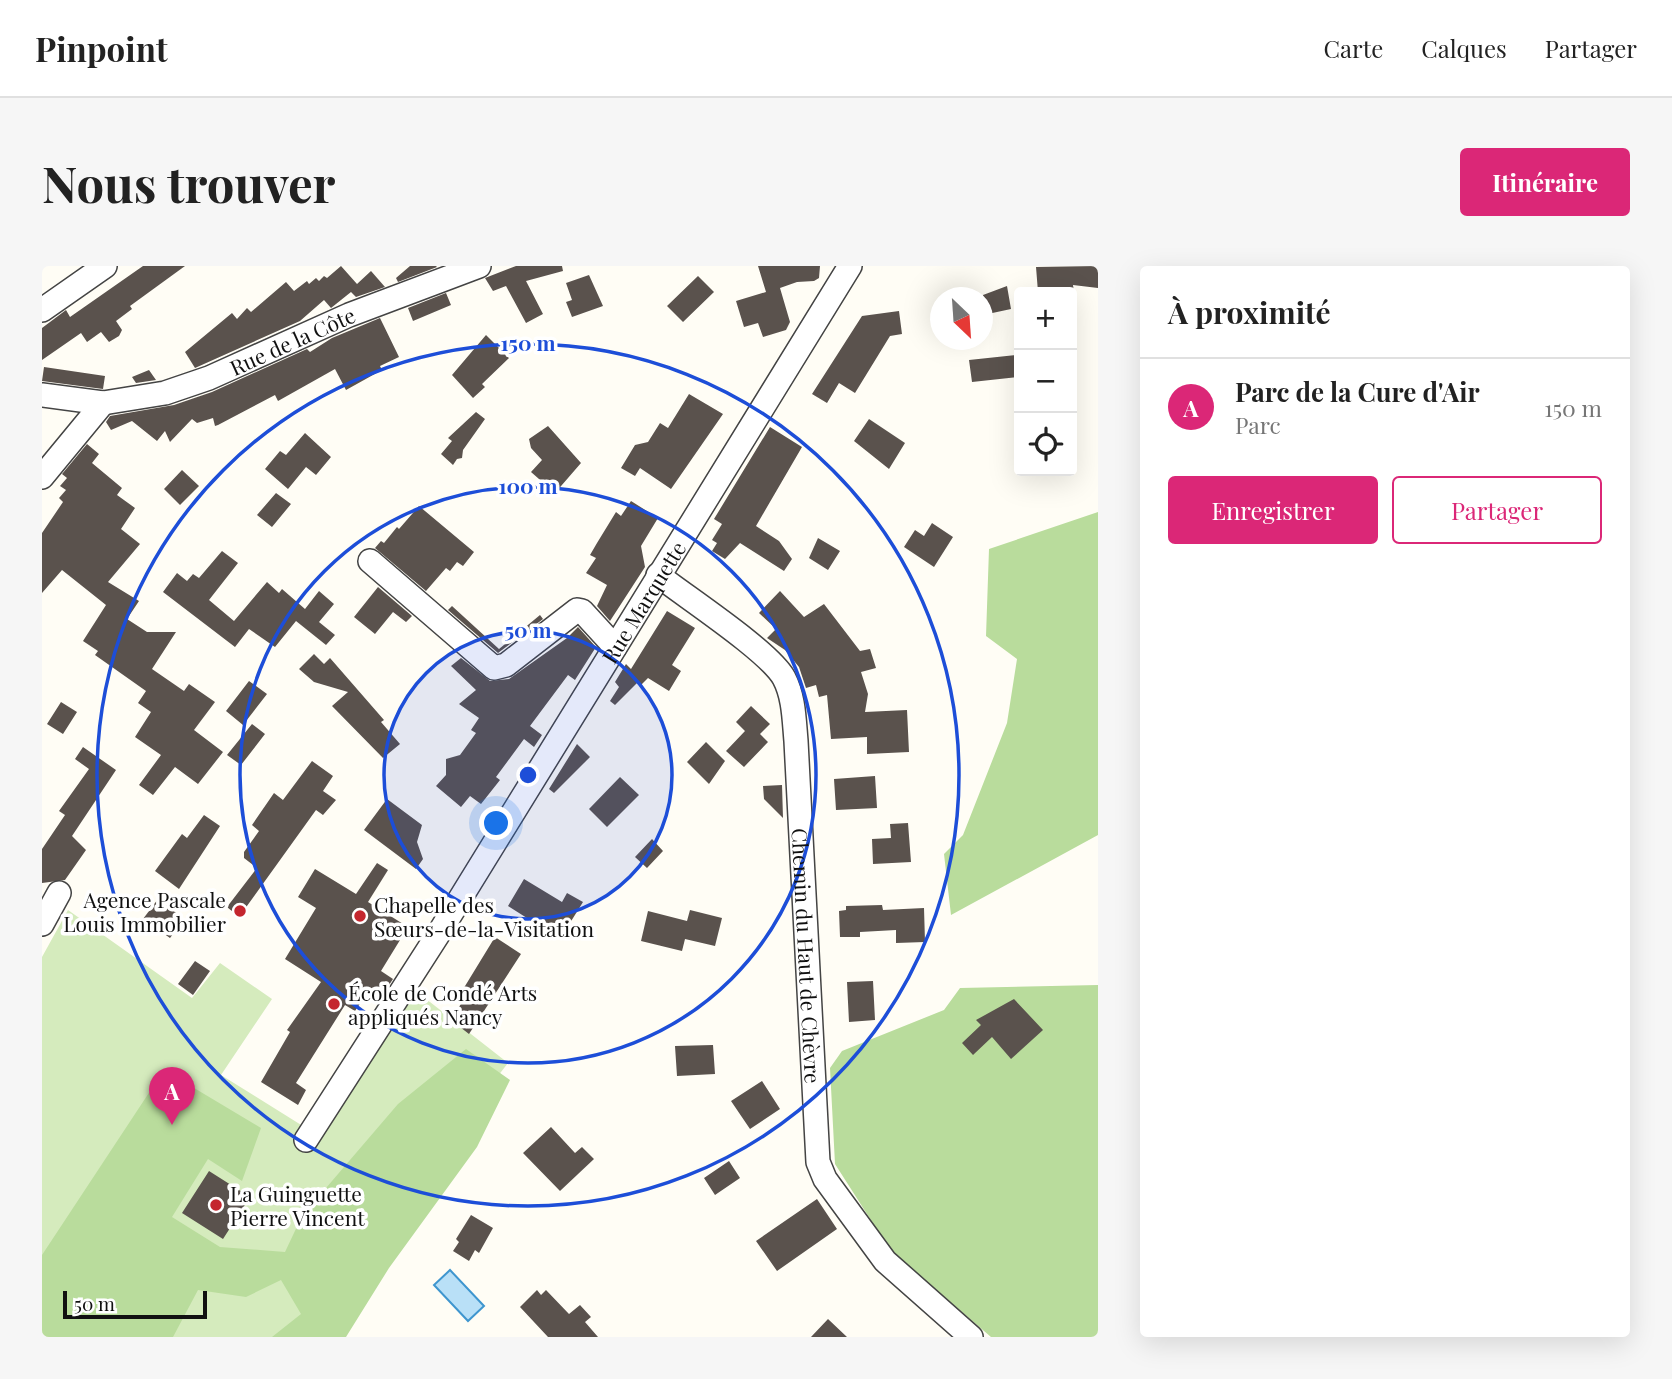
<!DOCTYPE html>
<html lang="fr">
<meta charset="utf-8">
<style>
body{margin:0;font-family:"Playfair Display",serif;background:#f6f6f6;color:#222}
.controls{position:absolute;right:21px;top:21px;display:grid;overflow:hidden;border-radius:7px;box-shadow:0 7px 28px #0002}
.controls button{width:63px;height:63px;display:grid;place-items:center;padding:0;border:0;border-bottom:2px solid #e0e0e0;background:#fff;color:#222;font:35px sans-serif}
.compass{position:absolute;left:888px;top:21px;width:63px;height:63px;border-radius:50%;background:#fff;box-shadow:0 7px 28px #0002;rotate:155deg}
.scale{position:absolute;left:21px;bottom:18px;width:144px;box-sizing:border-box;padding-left:7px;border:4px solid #111;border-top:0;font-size:19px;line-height:24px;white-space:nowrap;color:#111;-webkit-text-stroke:5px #fff;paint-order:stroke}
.you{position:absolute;left:455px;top:558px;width:24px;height:24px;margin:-18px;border:5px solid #fff;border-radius:50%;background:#1a73e8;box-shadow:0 0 0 10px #1a73e833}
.badge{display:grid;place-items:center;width:46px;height:46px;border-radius:50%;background:#db2777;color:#fff;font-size:23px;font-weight:700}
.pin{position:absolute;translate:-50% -58px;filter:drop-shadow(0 2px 4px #0008)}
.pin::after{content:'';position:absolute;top:37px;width:24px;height:21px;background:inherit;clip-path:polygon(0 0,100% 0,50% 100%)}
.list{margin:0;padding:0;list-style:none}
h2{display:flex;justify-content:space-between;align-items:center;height:91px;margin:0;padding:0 28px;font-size:30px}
h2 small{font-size:23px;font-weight:400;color:#767676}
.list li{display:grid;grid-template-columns:46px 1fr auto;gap:21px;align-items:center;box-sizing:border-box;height:98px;padding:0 28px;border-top:2px solid #e0e0e0}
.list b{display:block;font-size:26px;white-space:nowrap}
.list p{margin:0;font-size:23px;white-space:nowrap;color:#767676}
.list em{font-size:23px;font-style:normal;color:#767676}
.actions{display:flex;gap:14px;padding:21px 28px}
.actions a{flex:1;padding:16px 0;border:2px solid #db2777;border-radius:7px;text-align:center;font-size:24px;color:#db2777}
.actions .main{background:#db2777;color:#fff}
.icon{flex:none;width:38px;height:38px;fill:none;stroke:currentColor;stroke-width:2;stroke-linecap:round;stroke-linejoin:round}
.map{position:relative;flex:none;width:1056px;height:1071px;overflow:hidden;border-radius:7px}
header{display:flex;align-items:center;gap:42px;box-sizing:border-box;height:98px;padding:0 35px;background:#fff;border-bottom:2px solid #e0e0e0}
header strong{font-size:33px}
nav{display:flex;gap:38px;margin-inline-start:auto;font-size:24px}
.intro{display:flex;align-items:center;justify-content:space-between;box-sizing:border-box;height:168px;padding:0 42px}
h1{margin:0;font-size:49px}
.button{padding:18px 32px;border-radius:7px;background:#db2777;color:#fff;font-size:24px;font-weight:700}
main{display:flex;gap:42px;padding:0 42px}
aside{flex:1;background:#fff;border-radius:7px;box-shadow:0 7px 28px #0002}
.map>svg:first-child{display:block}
</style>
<header>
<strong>Pinpoint</strong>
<nav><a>Carte</a><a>Calques</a><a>Partager</a></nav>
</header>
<div class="intro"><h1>Nous trouver</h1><a class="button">Itinéraire</a></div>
<main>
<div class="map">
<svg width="1056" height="1071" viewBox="0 0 1056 1071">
<rect width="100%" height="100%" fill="#fffdf5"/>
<path fill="#d5ebbd" d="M26,644L150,732L178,697L230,733L179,809L264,862L359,718L388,736L466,797L421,855L278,1071H0V691Z"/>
<path fill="#b9dc9c" d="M1056,246V569L909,649L902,588L921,569L965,457L975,393L944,370L947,283Z
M1056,719V1071H949L848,984L793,898L788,802L800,785L902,744L918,722Z
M424,783L468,814L435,881L347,1002L304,1071H230L259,1048L239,1014L204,1031L156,1024L131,1071H0V989L122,804L219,862L200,915L166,893L130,951L178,981L243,986L260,950L356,838Z"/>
<path fill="#b9e0f7" stroke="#3f96cf" stroke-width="2" d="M408,1004L442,1040L426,1055L392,1019Z"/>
<path fill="#5a524d" d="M101,0H143L88,40L90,43L74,55L80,64L77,70L67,76L59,66L45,76L39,67L0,94V62L24,44L28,51Z
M299,0L315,18L329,5L343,21L314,31L309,26L289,42L282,34L258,55L153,102L143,86L190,47L195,53L205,42L209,46L244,16L252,25L265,15L267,18L274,12L277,15L282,10L285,12Z
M368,0H394L395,1L356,16L354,12Z
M474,0H520L521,5L484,15L501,48L484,57L464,20L451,25L443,12Z
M716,0H778L777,12L772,15L755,16L738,22L748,56L744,64L721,71L716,57L702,61L694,35L724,26Z
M1056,0V22L1031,19L1032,26H996L994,1Z
M547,9L561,40L530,51L524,36L530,34L524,17Z
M656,10L672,26L641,56L625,40Z
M965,20L969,43L941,49V29Z
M404,27L409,39L371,55L366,42Z
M857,45L860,68L848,70L813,127L797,117L785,137L770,128L820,50Z
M338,52L357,91L338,100L340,104L304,124L293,103L236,135L233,129L176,159L173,160L171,152L155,157L150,153L128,176L123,165L115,175L90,155L69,164L64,156L68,150L132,139L170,126L265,83L268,86L290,72Z
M444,69L467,92L440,118L443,121L431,132L410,109Z
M974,89L977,91V111L930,116L927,94Z
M2,101L63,110L61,123L0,115Z
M107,104L114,114L94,117L90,111Z
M647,128L681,148L629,223L598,202L593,210L579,202L593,179L606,176L618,157L626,162Z
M434,146L443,153L421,184L420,192L415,193L411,199L399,188L410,175L406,172Z
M827,153L863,177L847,203L812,175Z
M506,160L539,197L513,227L489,206L500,194L489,182L487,173Z
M728,161L760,181L714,260L737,275L750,293L742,305L698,277L683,293L670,285L675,277L670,274L680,258L672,253Z
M263,167L289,191L274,209L264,201L246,223L223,203L238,185L244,189Z
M45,178L57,188L50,197L80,222L75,229L93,242L79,263L98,278L66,316L97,335L85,353L105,366H134L110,403L142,425L147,418L173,436L152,464L181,486L156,518L133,501L111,529L97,519L119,489L93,471L109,446L96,437L104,425L53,389L56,385L41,375L64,339L20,304L0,327V267L21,236L17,232L24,224L18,220L25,212L20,208Z
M140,204L157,220L138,239L122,223Z
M234,227L249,238L230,261L215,249Z
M589,235L616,252L599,280L603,301L568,355L555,340L565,319L544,307L554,292L548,289L555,277L574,246L579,250Z
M377,240L432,286L421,300L415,296L408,305L404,302L384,325L333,282L339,275L342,277L355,261L357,263Z
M890,257L911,271L892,301L862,281L873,264L882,270Z
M776,272L798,285L786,304L767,292Z
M180,285L196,297L167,334L192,355L225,316L237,327L240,323L263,343L277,325L292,338L277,356L293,369L284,379L254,355L233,381L207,363L193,381L121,326L135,307L145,315L151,308L157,312Z
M336,321L370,350L364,356L351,346L333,368L312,351Z
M738,325L762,351L782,338L818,385L828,383L834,402L819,406L826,428L823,446L865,444L867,486L825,488V471L789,473L785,429L777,431L774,419L764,422L757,401L743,384L725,372L734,363L717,347Z
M410,340L457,383L498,349L501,353L456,387L406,344Z
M625,345L653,362L630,399L639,405L627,425L606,412L598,420L595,417L573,439L568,435L577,421L573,416L584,398L589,403Z
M536,361L554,381L533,414L526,409L488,460L500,469L492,481L482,473L454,511L458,514L439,538L428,530L419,541L394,520L404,509V493L418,489L434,467L429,464L437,452L417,438L434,424L409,400L419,392L448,415L467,413L525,372Z
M272,388L282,398L288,392L342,454L339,456L358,478L341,492L290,440L306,426L272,416L257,403Z
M207,415L225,428L201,459L184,445Z
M19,436L35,446L21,468L5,458Z
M709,440L728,458L718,468L726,476L702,501L684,485L703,465L694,456Z
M210,458L223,468L199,499L185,489Z
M664,476L683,495L667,518L645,496Z
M535,478L548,491L512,527L507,523Z
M41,481L74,504L30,570L44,584L23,614L0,617V583L23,549L17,545L47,503L33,493Z
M270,495L291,510L281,525L294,534L281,549L274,544L197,651L185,641L215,602L202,592V586L217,565L210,559L232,527L241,534Z
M833,510L835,542L794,544L792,513Z
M578,511L597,529L565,561L547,543Z
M740,519L741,552L722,533L721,520Z
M345,533L380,559L375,576L381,593L374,603L322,564Z
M162,549L178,560L137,623L113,605L140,568L145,572Z
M866,557L869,596L831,598L830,573L849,572L848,558Z
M610,573L621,585L605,602L593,591Z
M335,597L346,604L326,636L366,661L339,705L351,713L339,731L327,724L313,745L303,739L254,817L264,824L256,839L219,816L248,766L245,764L279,716L243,693L274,642L256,631L273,603L314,628Z
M482,613L520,636L525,627L541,636L518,673L466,640Z
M116,633L142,653L128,672L101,653Z
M840,639L841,644L882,642L883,676L854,677V664L818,666V671H798L797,645L804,644V640Z
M648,644L680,652L673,680L643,673L640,685L599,675L606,645L645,655Z
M453,671L479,688L427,768L409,754L425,728L420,725Z
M153,695L168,705L151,729L136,718Z
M831,715L833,754L807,756L805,716Z
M972,733L1001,764L969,793L950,771L931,789L920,777L939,759L934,754Z
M671,779L673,808L635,810L633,780Z
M720,815L738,843L708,863L689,835Z
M509,861L533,887L540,881L552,893L518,925L481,887Z
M687,895L698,912L673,929L662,912Z
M167,905L208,931L181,973L140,947Z
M775,933L795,963L735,1005L714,975Z
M429,949L451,962L437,987L433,984L427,995L411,985L417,976L414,973Z
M495,1024L499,1029L504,1024L527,1048L538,1039L549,1051L543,1056L556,1071H506L478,1041Z
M786,1053L805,1071H769Z"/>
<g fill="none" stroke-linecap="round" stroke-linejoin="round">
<g stroke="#444" stroke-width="26">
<g id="minor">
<path d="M0,44L63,0"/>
<path id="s1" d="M0,129L61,137L123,127L167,112L307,49L437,0"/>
<path d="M0,211L61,137"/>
<path d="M328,295L452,402L464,399L535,344L540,345L573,381"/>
<path id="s2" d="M616,309C644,331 727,385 742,412C752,431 752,453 754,475L776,896L783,913L843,995L929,1071"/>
<path d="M0,658L17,627"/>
<path id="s3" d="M264,874L397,667L808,0"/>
</g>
</g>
<use href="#minor" stroke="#fff" stroke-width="23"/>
</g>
<circle cx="486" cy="509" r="144" fill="#1d4ed8" fill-opacity=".12"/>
<g fill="none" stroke="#1d4ed8" stroke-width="3.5">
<circle cx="486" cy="509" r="144"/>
<circle cx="486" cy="509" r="288"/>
<circle cx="486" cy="509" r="431"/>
</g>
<g fill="#c4262e" stroke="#fff" stroke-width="2.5">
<circle cx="198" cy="645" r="7"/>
<circle cx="318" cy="650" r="7"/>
<circle cx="292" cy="738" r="7"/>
<circle cx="174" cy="939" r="7"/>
</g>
<g text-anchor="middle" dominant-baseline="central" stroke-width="7" stroke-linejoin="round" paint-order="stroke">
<g font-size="21" fill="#111" stroke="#fff">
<text stroke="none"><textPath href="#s1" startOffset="262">Rue de la Côte</textPath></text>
<text stroke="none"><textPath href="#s3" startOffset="635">Rue Marquette</textPath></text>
<text stroke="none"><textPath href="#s2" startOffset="443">Chemin du Haut de Chèvre</textPath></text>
</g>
<g font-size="21" fill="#111" stroke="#fff" text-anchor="start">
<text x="184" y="633" text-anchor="end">Agence Pascale<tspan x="184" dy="24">Louis Immobilier</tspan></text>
<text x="332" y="638">Chapelle des<tspan x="332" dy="24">Sœurs-de-la-Visitation</tspan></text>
<text x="306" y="726">École de Condé Arts<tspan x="306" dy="24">appliqués Nancy</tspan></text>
<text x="188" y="927">La Guinguette<tspan x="188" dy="24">Pierre Vincent</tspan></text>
</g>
</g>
<circle cx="486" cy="509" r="10" fill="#1d4ed8" stroke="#fff" stroke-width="3.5"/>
<g font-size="21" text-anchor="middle" font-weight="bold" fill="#1d4ed8" stroke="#fff" stroke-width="7" stroke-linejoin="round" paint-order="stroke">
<text x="486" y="85">150 m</text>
<text x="486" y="228">100 m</text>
<text x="486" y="372">50 m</text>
</g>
</svg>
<div class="controls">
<button>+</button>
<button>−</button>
<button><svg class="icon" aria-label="locate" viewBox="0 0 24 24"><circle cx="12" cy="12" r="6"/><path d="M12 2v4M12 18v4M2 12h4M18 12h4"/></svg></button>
</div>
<svg class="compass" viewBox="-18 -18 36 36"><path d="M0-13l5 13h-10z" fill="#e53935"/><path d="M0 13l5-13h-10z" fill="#767676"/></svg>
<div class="scale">50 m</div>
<div class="you"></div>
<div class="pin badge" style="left:130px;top:859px">A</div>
</div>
<aside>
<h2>À proximité<small></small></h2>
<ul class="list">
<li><span class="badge">A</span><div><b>Parc de la Cure d'Air</b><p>Parc</p></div><em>150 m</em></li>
</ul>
<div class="actions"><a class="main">Enregistrer</a><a>Partager</a></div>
</aside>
</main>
